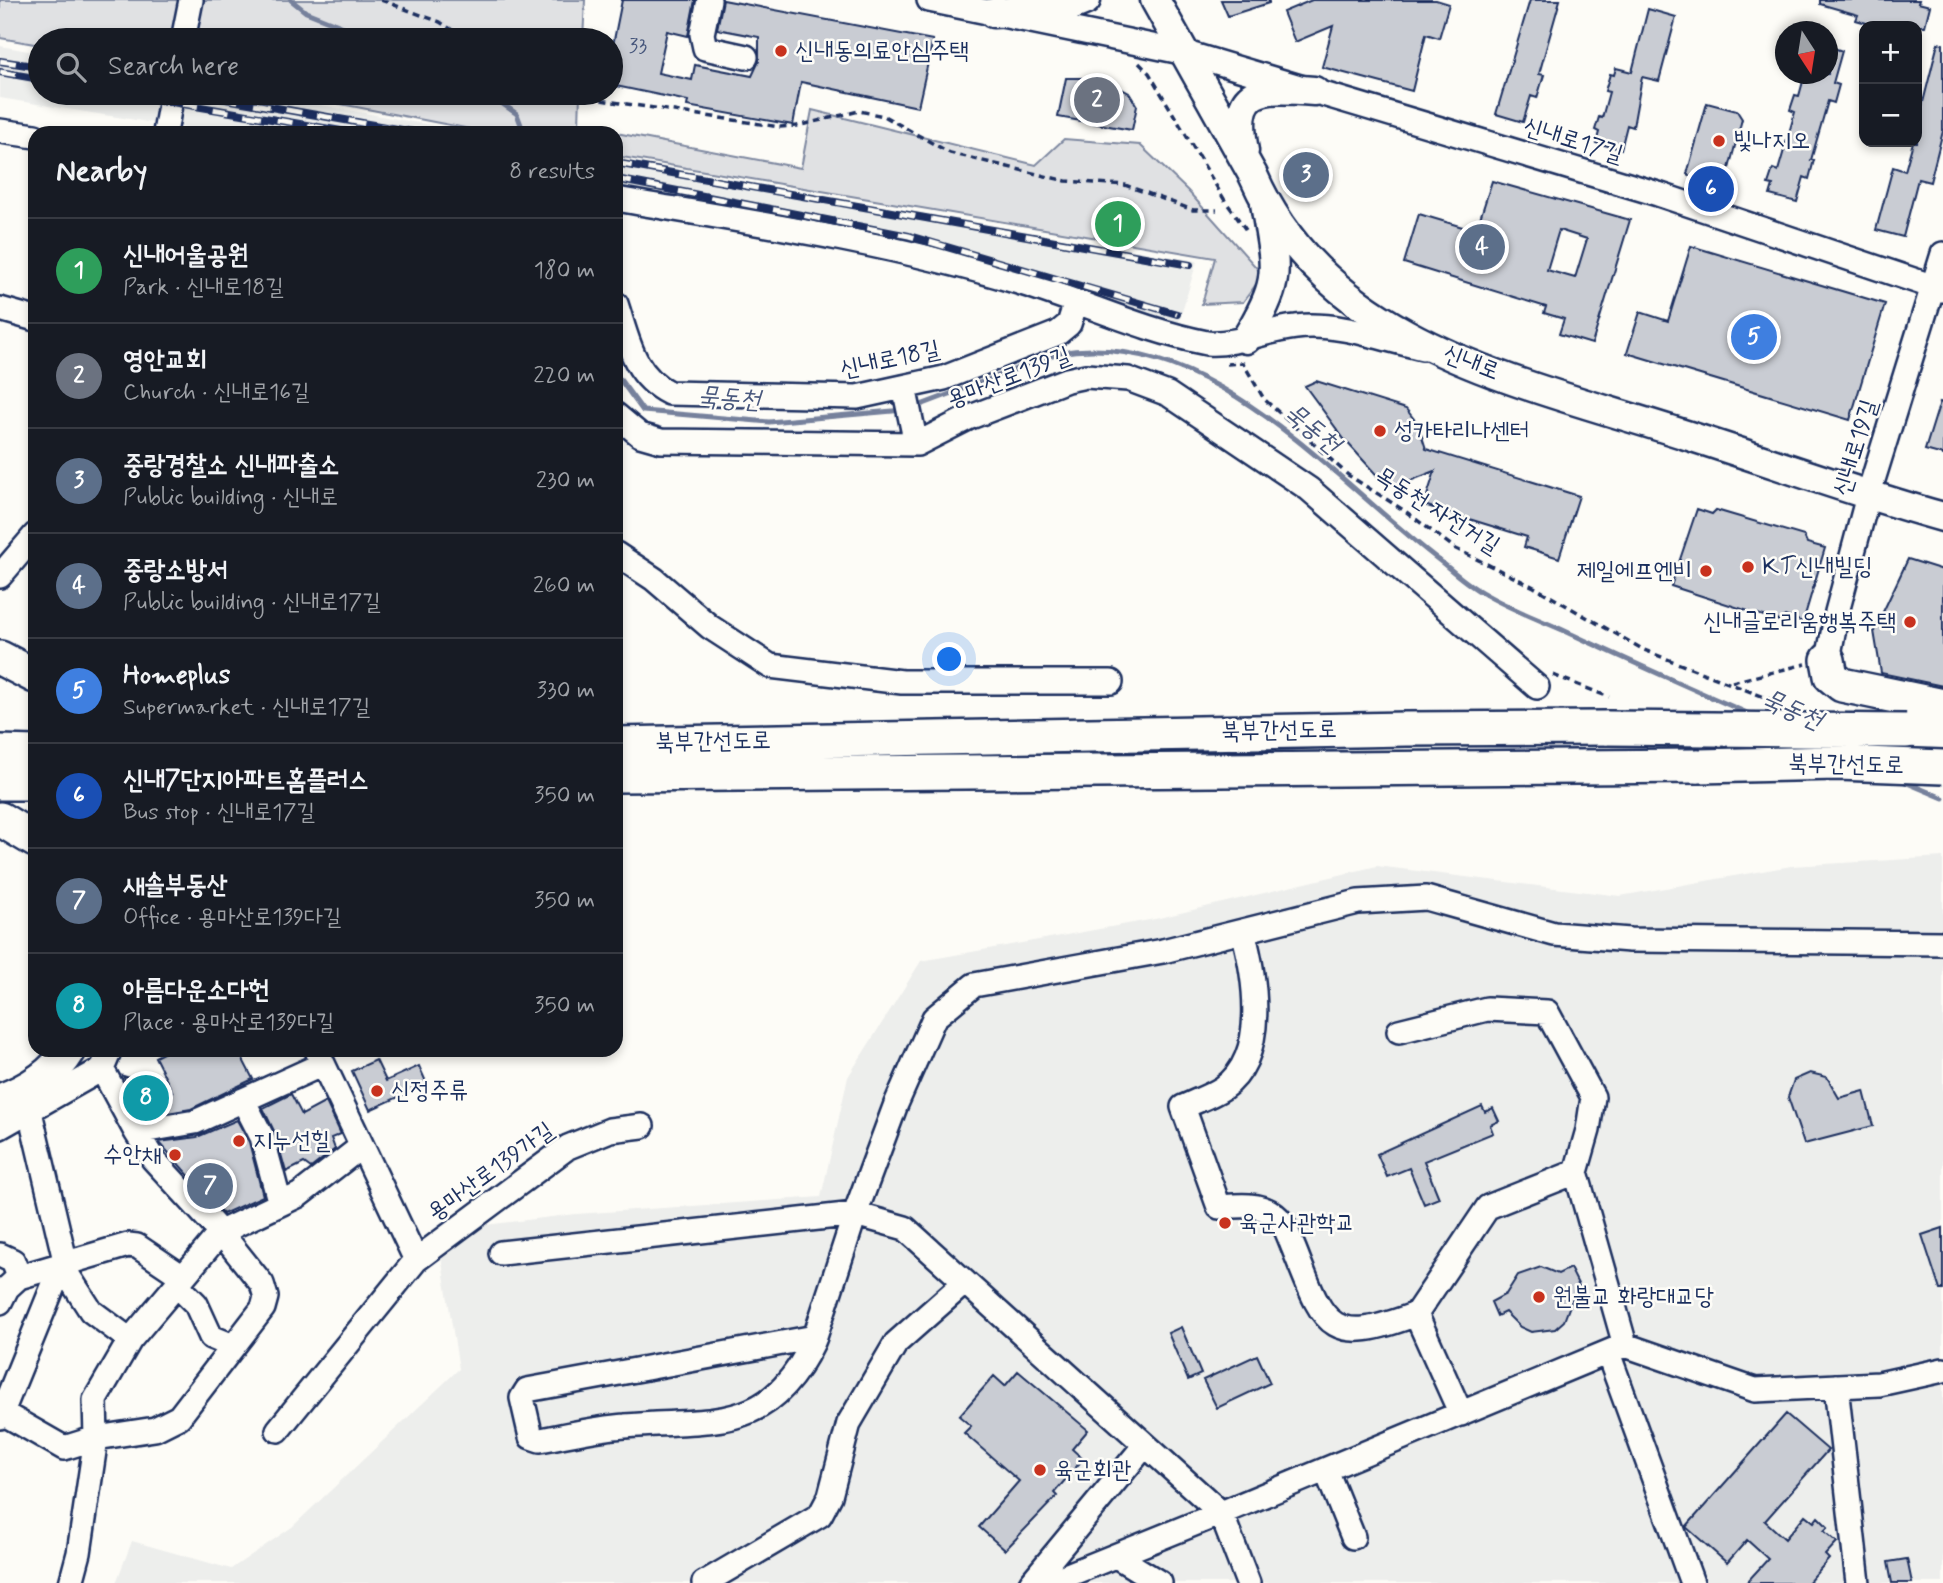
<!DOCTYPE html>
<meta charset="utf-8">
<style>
body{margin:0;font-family:Mynerve,"Poor Story",sans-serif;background:#20242c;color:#f1f3f6}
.controls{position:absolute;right:21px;top:21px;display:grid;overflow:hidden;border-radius:14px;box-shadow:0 4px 10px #0003}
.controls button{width:63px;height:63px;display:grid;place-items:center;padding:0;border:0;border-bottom:2px solid #363941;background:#171b24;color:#f1f3f6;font:35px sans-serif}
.compass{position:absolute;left:1775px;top:21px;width:63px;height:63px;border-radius:50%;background:#171b24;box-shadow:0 4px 10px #0003;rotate:168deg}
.you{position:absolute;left:950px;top:660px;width:24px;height:24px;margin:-18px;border:5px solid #fff;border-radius:50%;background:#1a73e8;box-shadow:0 0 0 10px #1a73e833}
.badge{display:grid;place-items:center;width:46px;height:46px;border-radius:50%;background:#d93025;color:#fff;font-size:23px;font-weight:700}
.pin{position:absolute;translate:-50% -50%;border:4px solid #fff;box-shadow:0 2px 7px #0006}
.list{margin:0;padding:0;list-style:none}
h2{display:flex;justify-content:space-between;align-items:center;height:91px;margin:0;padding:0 28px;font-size:30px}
h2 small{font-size:23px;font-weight:400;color:#9ea1a6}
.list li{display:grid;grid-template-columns:46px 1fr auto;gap:21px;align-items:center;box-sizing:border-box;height:105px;padding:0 28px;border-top:2px solid #363941}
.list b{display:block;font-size:26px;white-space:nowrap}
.list p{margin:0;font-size:23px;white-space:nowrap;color:#9ea1a6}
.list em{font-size:23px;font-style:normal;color:#9ea1a6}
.icon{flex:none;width:38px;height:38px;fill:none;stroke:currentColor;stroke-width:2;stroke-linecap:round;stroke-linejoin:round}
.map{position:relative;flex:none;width:1943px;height:1583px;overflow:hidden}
.search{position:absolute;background:#171b24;box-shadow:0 4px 10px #0003;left:28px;top:28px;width:595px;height:77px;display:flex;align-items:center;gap:18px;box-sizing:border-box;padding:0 24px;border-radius:38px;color:#9ea1a6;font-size:26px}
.panel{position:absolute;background:#171b24;box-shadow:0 4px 10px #0003;left:28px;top:126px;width:595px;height:931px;border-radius:21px}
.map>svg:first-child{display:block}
</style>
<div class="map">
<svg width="1943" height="1583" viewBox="0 0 1943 1583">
<rect width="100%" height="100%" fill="#fdfcf7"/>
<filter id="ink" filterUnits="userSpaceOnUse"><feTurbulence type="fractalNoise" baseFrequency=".0143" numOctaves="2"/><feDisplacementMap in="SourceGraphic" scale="14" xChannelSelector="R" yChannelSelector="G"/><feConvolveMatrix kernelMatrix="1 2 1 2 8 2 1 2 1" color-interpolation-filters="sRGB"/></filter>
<g filter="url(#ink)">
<path fill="#edeeec" d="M0,46L40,53V93H254L474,133H215L0,98Z
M616,159L974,223L1197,261L1179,322L616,194Z
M1943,857V1583H116L132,1541L231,1569L292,1527L459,1369L437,1231L576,1214L821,1197L848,1077L921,961L1155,919L1377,866L1620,896L1791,866Z"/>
<path fill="#e0e1e3" stroke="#7e88a0" stroke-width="2" d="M0,0H585L583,40H40V45L0,38Z
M284,93H580L579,126L615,133H491Z
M812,110L1036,165L1064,139L1140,145L1188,191L1263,275L1243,302L1202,304L1215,258L616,156V133L801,168Z"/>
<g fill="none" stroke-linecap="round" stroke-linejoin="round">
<path stroke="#76819c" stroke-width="5" d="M291,0L306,12L376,40
M487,93L517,114L524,133
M616,374L643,411L769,422L904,410
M913,408L1058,353C1209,326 1331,478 1440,561C1454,572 1468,585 1483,593C1508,608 1538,619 1565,631C1627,660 1690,688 1754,716
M1900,780L1943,798"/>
</g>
<path fill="#c9ccd3" stroke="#1b2f5e" stroke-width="2" fill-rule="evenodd" d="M622,0H695L688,36L667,31L658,73L692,80L695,65L752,76L759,61V37L717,29L723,0L933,40L918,107L801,82L793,125L687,106L688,101L611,85V55Z
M1221,0H1269V3L1228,16Z
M1312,0H1436L1449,4L1439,38L1426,34L1412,91L1322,67L1333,26L1295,42L1283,12Z
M1530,0H1560L1539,74L1544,75L1537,98L1531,96L1523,122L1496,114Z
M1820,0H1919L1918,3L1930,6L1925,26H1877L1856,20L1858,15L1820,4Z
M1648,9L1676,17L1659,81L1642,77L1633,127L1627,125L1621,149L1596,143L1599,132L1595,130L1599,117L1602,118L1609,92L1605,91L1610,74L1614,75L1616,68L1632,72Z
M1938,43L1943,44V131L1930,182L1918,179L1903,237L1876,230L1893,167L1905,171L1913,142H1917V126Z
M1828,46L1842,51L1833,83L1839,85L1834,103L1828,101L1811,160H1814L1809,179L1804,177L1797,202L1770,195L1773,185L1768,184L1773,169L1778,171L1795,112L1790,110L1795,95L1799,96L1805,74H1828Z
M1066,78H1102L1129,93L1137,106L1132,130L1058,117Z
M1707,103L1737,111L1742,119L1725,184L1711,189L1687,174Z
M1492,181L1630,220L1592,344L1559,334L1564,319L1544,313L1546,307L1404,263L1419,214L1476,231ZM1559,230L1587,239L1575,278L1547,270Z
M1691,246L1885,304L1850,420L1627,353L1640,312L1668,321Z
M1316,381L1406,409L1418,424L1426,449L1579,496L1559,558L1524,547L1527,537L1424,505L1435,471L1402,484L1393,485L1382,481L1344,439L1305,386Z
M1940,402L1943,403V455L1925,450Z
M1697,509L1712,514L1716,510L1804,536L1807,543L1825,548L1803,622L1785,616L1779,621L1671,586Z
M1908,559L1943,570V686L1881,673L1874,631Z
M169,1050H238L253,1079L191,1109L144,1117L123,1076L172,1091L155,1057Z
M376,1060L386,1081L419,1066L427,1084L370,1110L352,1071Z
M1810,1073L1827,1077L1839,1098L1864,1091L1873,1126L1804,1144L1788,1097L1794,1080Z
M291,1094L302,1115L326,1102L341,1134L331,1138L335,1149L311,1168L304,1163L286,1172L275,1133L263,1108Z
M1482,1106L1485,1112L1493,1108L1499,1121L1490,1125L1493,1133L1424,1161L1439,1198L1424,1204L1409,1168L1387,1177L1377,1154Z
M237,1120L249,1142L263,1196L223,1214L159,1142L197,1137Z
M1943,1228V1290H1940L1922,1235Z
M1541,1267L1558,1274L1570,1268L1583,1294L1572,1300L1564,1321L1555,1329L1531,1332L1520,1327L1505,1312L1497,1316L1491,1302L1506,1294L1518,1275Z
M1181,1327L1201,1374L1188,1380L1168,1333Z
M1257,1355L1270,1383L1217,1408L1203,1380Z
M1018,1371L1088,1430L1072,1449L1083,1459L1054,1493L1057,1496L1005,1550L979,1527L1019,1481L964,1433L971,1426L959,1416L994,1376L1005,1386Z
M1786,1414L1828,1450L1765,1521L1785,1539L1805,1515L1814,1522L1818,1517L1828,1527L1824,1531L1837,1542L1825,1555L1829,1559L1808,1583H1746L1768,1559L1747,1540L1727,1563L1686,1527Z
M1907,1559L1912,1583H1892L1888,1562Z"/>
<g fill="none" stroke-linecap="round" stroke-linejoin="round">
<g stroke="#1b2f5e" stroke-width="28">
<path id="minor" d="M709,0L702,34L705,48L746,57
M929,0L1186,53L1658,194L1943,290
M183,40L191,0
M0,131L35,136
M165,133L172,93
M616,199C750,222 885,242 1015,281C1079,300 1141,330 1207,343C1238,345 1265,330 1296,327C1337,322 1383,339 1423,348
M616,304C628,340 633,375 669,393L857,397L944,378L1058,333L1069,324L1076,302
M0,309L35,319
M904,387L916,444
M616,415L640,435L661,441L917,444L968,418L1067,380L1086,376L1128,379L1168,394L1309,489L1537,687
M616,554L654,579L710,627L770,666L902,682H1111
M0,576L35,535
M1828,660L1837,612L1868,496L1943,254
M1243,931C1255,976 1269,1056 1223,1088C1211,1096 1196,1101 1183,1107L1219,1207C1235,1206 1258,1203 1272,1213C1285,1221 1288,1235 1294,1249C1324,1325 1328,1348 1416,1314L1461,1414
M1399,1031L1487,1009L1547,1012L1593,1097L1588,1130L1576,1172L1625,1345
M318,1053L416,1260
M102,1069L136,1132L195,1122L323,1064
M243,1100L262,1137L280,1204
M30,1112L69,1277L91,1311L130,1340
M0,1127L102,1069L110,1050
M501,1253L855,1214L905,1228L1221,1513L1625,1345L1755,1390L1879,1384L1943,1370
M0,1255L13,1261L19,1277
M177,1285L196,1304L211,1337L233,1346
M0,1302L7,1288L19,1277L128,1245L137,1246L183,1277
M1416,1314L1488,1207L1576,1172
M815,1337L527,1390L522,1398L531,1437L540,1440C568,1435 596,1428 625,1426C712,1418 768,1436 813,1342L815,1337L855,1214L896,1104L934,1018L974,985L1163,951L1358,902L1426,898L1554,934L1630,940L1943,943
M1608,1353L1692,1583
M1836,1386L1858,1583
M1,1412L64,1448L96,1438L155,1429L179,1417L263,1308L266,1297L262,1284L222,1234L153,1159L136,1132
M0,1417L63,1262
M278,1430L416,1260L568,1147L610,1130L642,1126
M1326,1470L1353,1537
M1116,1556L1160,1583
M71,1583L79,1553L96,1438L95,1400L130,1340L221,1232L299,1195L362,1146
M704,1583L820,1515L830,1496L849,1423L896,1343L965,1282
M1031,1583L1145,1445
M1048,1583L1221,1513L1248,1583"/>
</g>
<g stroke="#1b2f5e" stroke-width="33">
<path id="major" d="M1155,0L1253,175C1328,347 1527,383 1686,435C1772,462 1856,493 1943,517
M993,13L1064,9L1086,0
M1244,151C1232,86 1258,87 1314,91
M1246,339C1283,277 1276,273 1265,203"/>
</g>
<g stroke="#1b2f5e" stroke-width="38">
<path id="highway" d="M0,658L35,676
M1828,660L1831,676L1842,685L1943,706
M1906,731L1943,732
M616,744L1406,729L1608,728
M0,752L35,753
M616,775L1699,766
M0,783H35
M0,819L35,840
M0,1101C27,1091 54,1075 69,1050"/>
</g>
<path stroke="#1b2f5e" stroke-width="3.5" stroke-dasharray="7 5" stroke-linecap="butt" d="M381,0L440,22L468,40
M1139,63L1149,73L1224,199L1246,230
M554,93L780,127L797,126L859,111L884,116L950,153L1066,181L1125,185L1193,210H1217
M1227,364L1243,363L1264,399L1348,475L1405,511L1456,549L1534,587L1644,650L1782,704
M1553,675L1609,697
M1732,682L1806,664"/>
<use href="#minor" stroke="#fdfcf7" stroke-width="23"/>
<use href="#major" stroke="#fdfcf7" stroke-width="28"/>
<use href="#highway" stroke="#fdfcf7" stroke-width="33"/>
<g stroke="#1b2f5e" stroke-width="8">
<path id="rail" d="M0,61L40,67
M0,72L40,79
M119,93L353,133
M191,93L419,133
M616,163L1190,265
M616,179L909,236L1177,314"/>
</g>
<use href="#rail" stroke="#fdfcf7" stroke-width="5" stroke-dasharray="16" stroke-linecap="butt"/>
<g stroke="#1b2f5e" stroke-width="38" stroke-linecap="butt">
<path id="highway-bridge" d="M1608,728L1906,731
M1699,766L1838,763L1943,767"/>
</g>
<use href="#highway-bridge" stroke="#fdfcf7" stroke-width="33"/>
</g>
</g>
<g fill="#c8321e" stroke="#fdfcf7" stroke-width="2.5">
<circle cx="781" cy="51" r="7"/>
<circle cx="1719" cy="141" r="7"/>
<circle cx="1380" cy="431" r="7"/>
<circle cx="1748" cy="567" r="7"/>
<circle cx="1706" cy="571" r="7"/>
<circle cx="1910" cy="622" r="7"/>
<circle cx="377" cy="1091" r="7"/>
<circle cx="239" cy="1141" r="7"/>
<circle cx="175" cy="1155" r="7"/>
<circle cx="1225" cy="1223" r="7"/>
<circle cx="1539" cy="1297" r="7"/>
<circle cx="1040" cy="1470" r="7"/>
</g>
<g text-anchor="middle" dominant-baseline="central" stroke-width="5" stroke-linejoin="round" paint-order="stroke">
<g font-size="21" fill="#46567b">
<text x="638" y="46">33</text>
</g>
<g font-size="24" fill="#1b2f5e" stroke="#fdfcf7" text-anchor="start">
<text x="795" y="51">신내동의료안심주택</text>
<text x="1733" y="141">빛나지오</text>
<text x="1394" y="431">성카타리나센터</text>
<text x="1762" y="567">KT신내빌딩</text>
<text x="1692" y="571" text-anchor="end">제일에프엔비</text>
<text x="1896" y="622" text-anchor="end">신내글로리움행복주택</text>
<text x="391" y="1091">신정주류</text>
<text x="253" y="1141">지누선힐</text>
<text x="161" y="1155" text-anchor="end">수안채</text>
<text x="1239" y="1223">육군사관학교</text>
<text x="1553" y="1297">원불교 화랑대교당</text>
<text x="1054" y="1470">육군회관</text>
</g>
<g font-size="24" fill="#1b2f5e" stroke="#fdfcf7">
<text transform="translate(1573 141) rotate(17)">신내로17길</text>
<text transform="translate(890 360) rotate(-12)">신내로18길</text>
<text transform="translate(1471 363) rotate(21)">신내로</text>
<text transform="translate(1009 378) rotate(-21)">용마산로139길</text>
<text transform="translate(1856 448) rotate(-73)">신내로19길</text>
<text transform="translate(1437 511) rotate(32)">목동천 자전거길</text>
<text transform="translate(1279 731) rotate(-1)">북부간선도로</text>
<text transform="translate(713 742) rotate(-1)">북부간선도로</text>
<text transform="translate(1846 765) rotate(1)">북부간선도로</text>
<text transform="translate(491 1172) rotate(-36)">용마산로139가길</text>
</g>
<g font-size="26" font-style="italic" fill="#49587d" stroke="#fdfcf7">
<text transform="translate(729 399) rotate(4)">묵동천</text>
<text transform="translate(1312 429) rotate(39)">묵동천</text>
<text transform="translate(1792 710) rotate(24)">묵동천</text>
</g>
</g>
</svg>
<div class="controls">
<button>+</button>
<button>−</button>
</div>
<svg class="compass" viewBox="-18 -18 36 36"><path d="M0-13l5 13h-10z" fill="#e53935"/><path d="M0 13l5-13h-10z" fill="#9ea1a6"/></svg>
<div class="you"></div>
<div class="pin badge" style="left:1118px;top:224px;background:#2e9e5b">1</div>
<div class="pin badge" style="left:1097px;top:100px;background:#6b7280">2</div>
<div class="pin badge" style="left:1306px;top:175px;background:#5c6f8a">3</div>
<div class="pin badge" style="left:1482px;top:247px;background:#5c6f8a">4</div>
<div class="pin badge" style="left:1754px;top:337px;background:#3f7fe0">5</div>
<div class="pin badge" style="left:1711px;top:189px;background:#1a4fb4">6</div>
<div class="pin badge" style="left:210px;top:1186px;background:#5c6f8a">7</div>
<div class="pin badge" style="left:146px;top:1098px;background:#0f9aa8">8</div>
<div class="search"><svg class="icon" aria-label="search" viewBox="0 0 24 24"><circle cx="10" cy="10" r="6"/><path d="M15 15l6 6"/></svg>Search here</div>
<section class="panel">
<h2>Nearby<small>8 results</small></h2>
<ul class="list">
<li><span class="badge" style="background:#2e9e5b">1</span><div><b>신내어울공원</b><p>Park · 신내로18길</p></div><em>180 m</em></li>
<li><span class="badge" style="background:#6b7280">2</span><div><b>영안교회</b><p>Church · 신내로16길</p></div><em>220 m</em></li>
<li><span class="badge" style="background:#5c6f8a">3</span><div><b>중랑경찰소 신내파출소</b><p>Public building · 신내로</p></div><em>230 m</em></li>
<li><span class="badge" style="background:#5c6f8a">4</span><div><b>중랑소방서</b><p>Public building · 신내로17길</p></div><em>260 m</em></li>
<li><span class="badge" style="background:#3f7fe0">5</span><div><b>Homeplus</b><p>Supermarket · 신내로17길</p></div><em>330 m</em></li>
<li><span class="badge" style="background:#1a4fb4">6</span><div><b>신내7단지아파트홈플러스</b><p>Bus stop · 신내로17길</p></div><em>350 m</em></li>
<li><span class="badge" style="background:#5c6f8a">7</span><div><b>새솔부동산</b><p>Office · 용마산로139다길</p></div><em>350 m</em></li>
<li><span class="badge" style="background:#0f9aa8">8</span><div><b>아름다운소다헌</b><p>Place · 용마산로139다길</p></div><em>350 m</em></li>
</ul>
</section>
</div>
